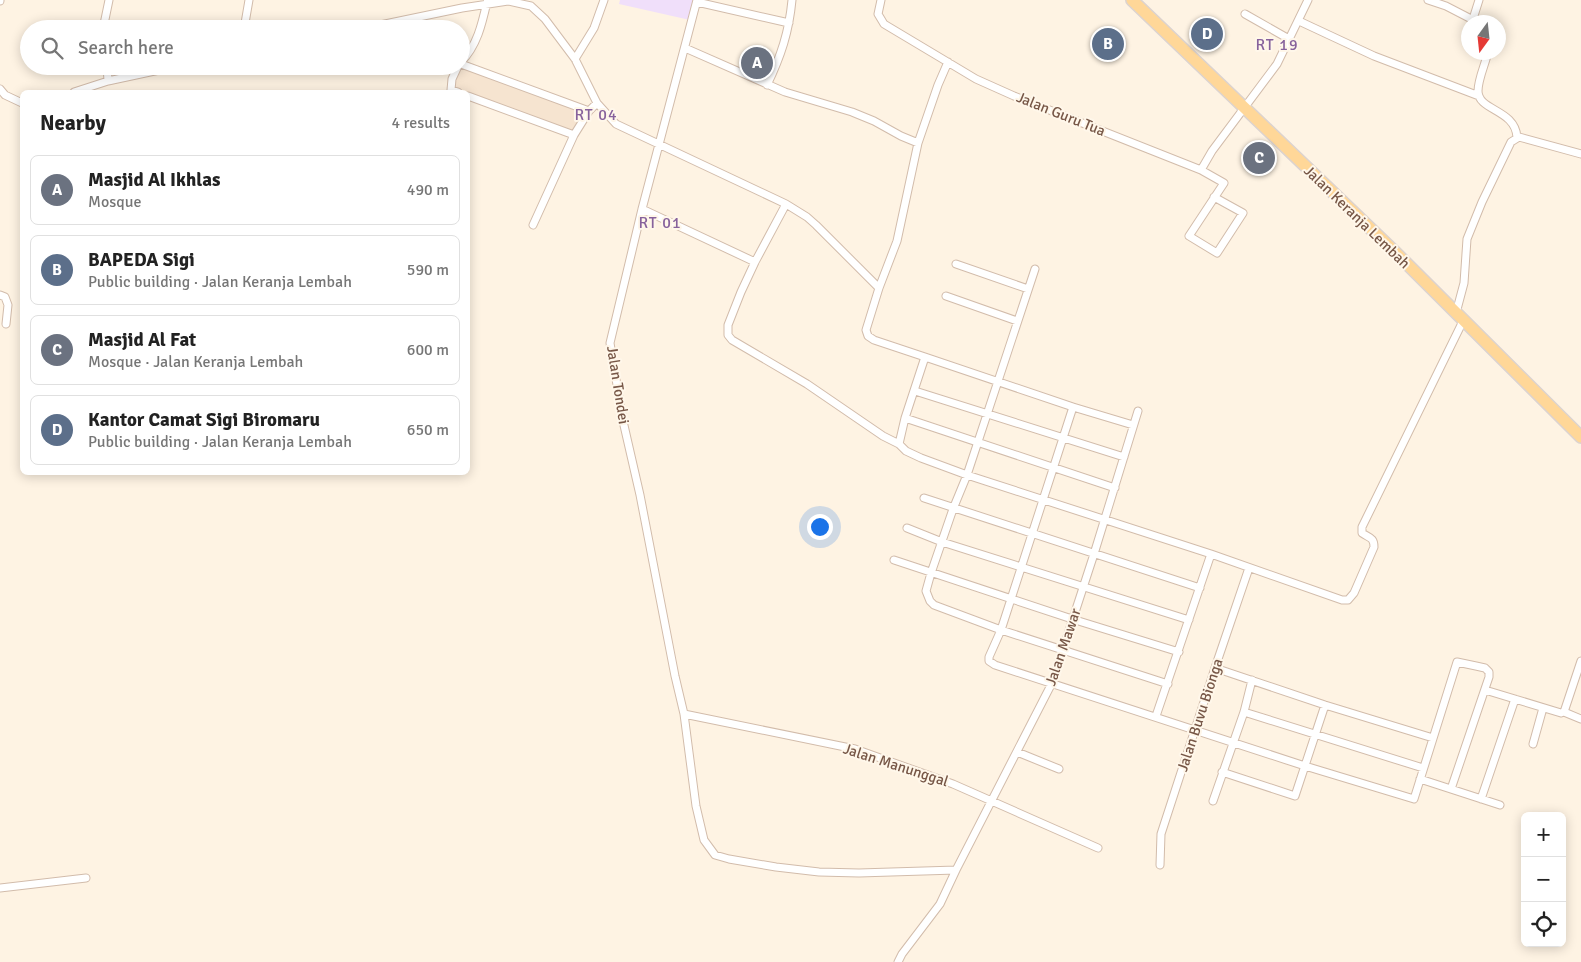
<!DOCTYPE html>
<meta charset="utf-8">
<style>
body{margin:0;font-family:Signika,sans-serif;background:#f2f2f2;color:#222}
.controls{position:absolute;right:15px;bottom:15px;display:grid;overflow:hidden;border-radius:8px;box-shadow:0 2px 12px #0003}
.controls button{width:45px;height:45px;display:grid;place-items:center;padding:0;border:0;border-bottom:1px solid #e0e0e0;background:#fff;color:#222;font:25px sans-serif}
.compass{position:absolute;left:1461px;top:15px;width:45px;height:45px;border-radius:50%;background:#fff;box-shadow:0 2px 12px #0003;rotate:195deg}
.you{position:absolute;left:819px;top:526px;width:18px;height:18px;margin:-12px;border:4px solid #fff;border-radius:50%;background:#1a73e8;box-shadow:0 0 0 8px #1a73e833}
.badge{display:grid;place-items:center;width:32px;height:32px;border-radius:50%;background:#f0643f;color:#fff;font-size:16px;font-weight:700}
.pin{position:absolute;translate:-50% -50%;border:2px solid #fff;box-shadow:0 1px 5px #0006}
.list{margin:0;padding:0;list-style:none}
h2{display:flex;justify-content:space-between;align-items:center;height:65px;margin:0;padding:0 20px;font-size:21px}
h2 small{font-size:16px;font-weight:400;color:#767676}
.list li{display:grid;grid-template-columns:32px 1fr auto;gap:15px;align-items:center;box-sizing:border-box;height:70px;margin:0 10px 10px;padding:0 10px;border:1px solid #e0e0e0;border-radius:8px}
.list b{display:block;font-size:19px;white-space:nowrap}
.list p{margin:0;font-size:16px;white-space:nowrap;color:#767676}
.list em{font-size:16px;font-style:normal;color:#767676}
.icon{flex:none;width:28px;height:28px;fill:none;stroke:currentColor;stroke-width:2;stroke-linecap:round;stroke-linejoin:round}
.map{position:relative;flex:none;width:1581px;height:962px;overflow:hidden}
.search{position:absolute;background:#fff;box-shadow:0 2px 12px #0003;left:20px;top:20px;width:450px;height:55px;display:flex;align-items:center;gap:12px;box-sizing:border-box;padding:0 18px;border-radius:28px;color:#767676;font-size:19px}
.panel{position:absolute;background:#fff;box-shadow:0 2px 12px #0003;left:20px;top:90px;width:450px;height:385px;border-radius:8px}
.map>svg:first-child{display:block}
</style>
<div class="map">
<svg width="1581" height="962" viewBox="0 0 1581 962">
<rect width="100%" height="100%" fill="#fef3e3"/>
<path fill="#f6e4d0" d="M461,66L583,111L572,131L453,88L456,76Z"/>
<path fill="#f0dffa" d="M620,0H695L690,20L619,4Z"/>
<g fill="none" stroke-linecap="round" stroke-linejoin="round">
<g stroke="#d2bcab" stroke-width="9">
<path id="minor" d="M697,0L642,209L610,343L623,421L640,495L675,676L684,714L696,806L704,840L715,855L729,859L776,867L819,872L859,873L956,870
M881,0L878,14L884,24L976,79L1014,96L1201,170L1212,151L1277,64L1308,0
M1428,0L1446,6L1477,22
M0,1V0
M697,2L789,23
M1245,14L1289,39
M1473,19L1479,0
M1299,21L1374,56L1479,96
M103,29L109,0
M244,29L249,0
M361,29L462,8L508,1L531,6L545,19L575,59L597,103L616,124L786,204L755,262L741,292L728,325V335L732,340L807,384L883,436L899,444L906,451L921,458L967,475L1211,554L1342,600H1348L1354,593L1374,547C1374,537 1369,538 1362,533V527L1464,319
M685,48L785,92L852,112L874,121L901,136L918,143
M1488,52C1485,65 1478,79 1478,91C1478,111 1515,109 1517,137
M575,59L594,28L604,0
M461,62C477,46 482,24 487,2
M461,64L589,111
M107,66L108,81
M767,85C781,56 789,32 792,0
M0,89L5,95L22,103
M74,92L108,81L178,66
M458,92L451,90L452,79L458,66
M468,96L574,135
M1201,170L1224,183L1189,236L1217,253L1243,213L1214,197
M786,204L807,217L816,225L879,288
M642,209L755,262
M533,225L574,135L589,111L597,103
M956,264L1028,289
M1035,269L967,475L953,509L931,573L926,591L930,601L934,605L1001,630L989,657V661L995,665L1305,766L1414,799L1457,662L1476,666L1485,668L1489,672V677L1451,789
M0,295L5,297L8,305L6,324
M946,296L1017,321
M1456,313L1464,283L1467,239L1482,202L1511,142L1519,137L1581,154
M925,357L874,340L868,336L866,330L879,288L897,241L918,143L938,85L948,62
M915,391L1124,457
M1073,407L1133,425
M905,418L1115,488
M899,444L905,418L925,357L1073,407L1001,630L1168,684
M924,498L1200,588
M907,528L942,542L1189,620
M894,560L1072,619L1179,652
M1215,668L1325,705L1433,738
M1485,690L1561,713L1564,712L1581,719
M1244,712L1423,768
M1564,712L1581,661
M684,714L855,749L953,784L1098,848
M1156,716L1211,554
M1533,744L1543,708
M1017,752L1059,769
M1222,772L1295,796L1325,705
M1420,779L1500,805
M1481,799L1515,699
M1213,801L1244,712L1252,680
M1160,865L1161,834L1217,662L1249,568
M0,888L86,878
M898,962L902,954L940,904L956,870L1052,683L1094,554L1138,411"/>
</g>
<g stroke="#dcd3cf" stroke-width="14">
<path id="primary" d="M1132,0L1395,252L1581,437"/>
</g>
<use href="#minor" stroke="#fff" stroke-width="7"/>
<use href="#primary" stroke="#ffd798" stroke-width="11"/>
</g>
<g text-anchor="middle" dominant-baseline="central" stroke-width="4" stroke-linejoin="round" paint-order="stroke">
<g font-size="15" fill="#775747" stroke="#fff7ea">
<text transform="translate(1061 114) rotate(22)">Jalan Guru Tua</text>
<text transform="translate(1357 217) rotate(44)">Jalan Keranja Lembah</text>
<text transform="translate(618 385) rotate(81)">Jalan Tondei</text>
<text transform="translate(1063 647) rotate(-71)">Jalan Mawar</text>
<text transform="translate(1200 715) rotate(-72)">Jalan Buvu Bionga</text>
<text transform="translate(896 765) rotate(18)">Jalan Manunggal</text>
</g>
<g font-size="16" letter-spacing="1" fill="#87629c" stroke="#fff7ea">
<text x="1277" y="45">RT 19</text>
<text x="596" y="115">RT 04</text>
<text x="660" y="223">RT 01</text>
</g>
</g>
</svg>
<div class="controls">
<button>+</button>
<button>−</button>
<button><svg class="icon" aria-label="locate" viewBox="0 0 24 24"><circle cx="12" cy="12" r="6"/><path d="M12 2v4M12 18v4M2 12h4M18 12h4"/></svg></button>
</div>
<svg class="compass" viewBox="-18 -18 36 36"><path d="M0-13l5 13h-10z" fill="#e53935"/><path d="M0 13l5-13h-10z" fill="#767676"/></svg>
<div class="you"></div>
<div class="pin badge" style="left:757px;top:63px;background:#6b7280">A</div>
<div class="pin badge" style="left:1108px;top:44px;background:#5c6f8a">B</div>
<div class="pin badge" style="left:1259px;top:158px;background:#6b7280">C</div>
<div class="pin badge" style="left:1207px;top:34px;background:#5c6f8a">D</div>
<div class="search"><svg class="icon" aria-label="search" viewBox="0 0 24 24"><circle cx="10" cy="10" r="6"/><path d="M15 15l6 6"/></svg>Search here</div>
<section class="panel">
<h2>Nearby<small>4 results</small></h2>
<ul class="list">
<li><span class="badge" style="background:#6b7280">A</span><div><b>Masjid Al Ikhlas</b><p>Mosque</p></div><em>490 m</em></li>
<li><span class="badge" style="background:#5c6f8a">B</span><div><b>BAPEDA Sigi</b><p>Public building · Jalan Keranja Lembah</p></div><em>590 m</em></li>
<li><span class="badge" style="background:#6b7280">C</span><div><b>Masjid Al Fat</b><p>Mosque · Jalan Keranja Lembah</p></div><em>600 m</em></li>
<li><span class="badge" style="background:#5c6f8a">D</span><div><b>Kantor Camat Sigi Biromaru</b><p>Public building · Jalan Keranja Lembah</p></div><em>650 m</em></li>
</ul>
</section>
</div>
